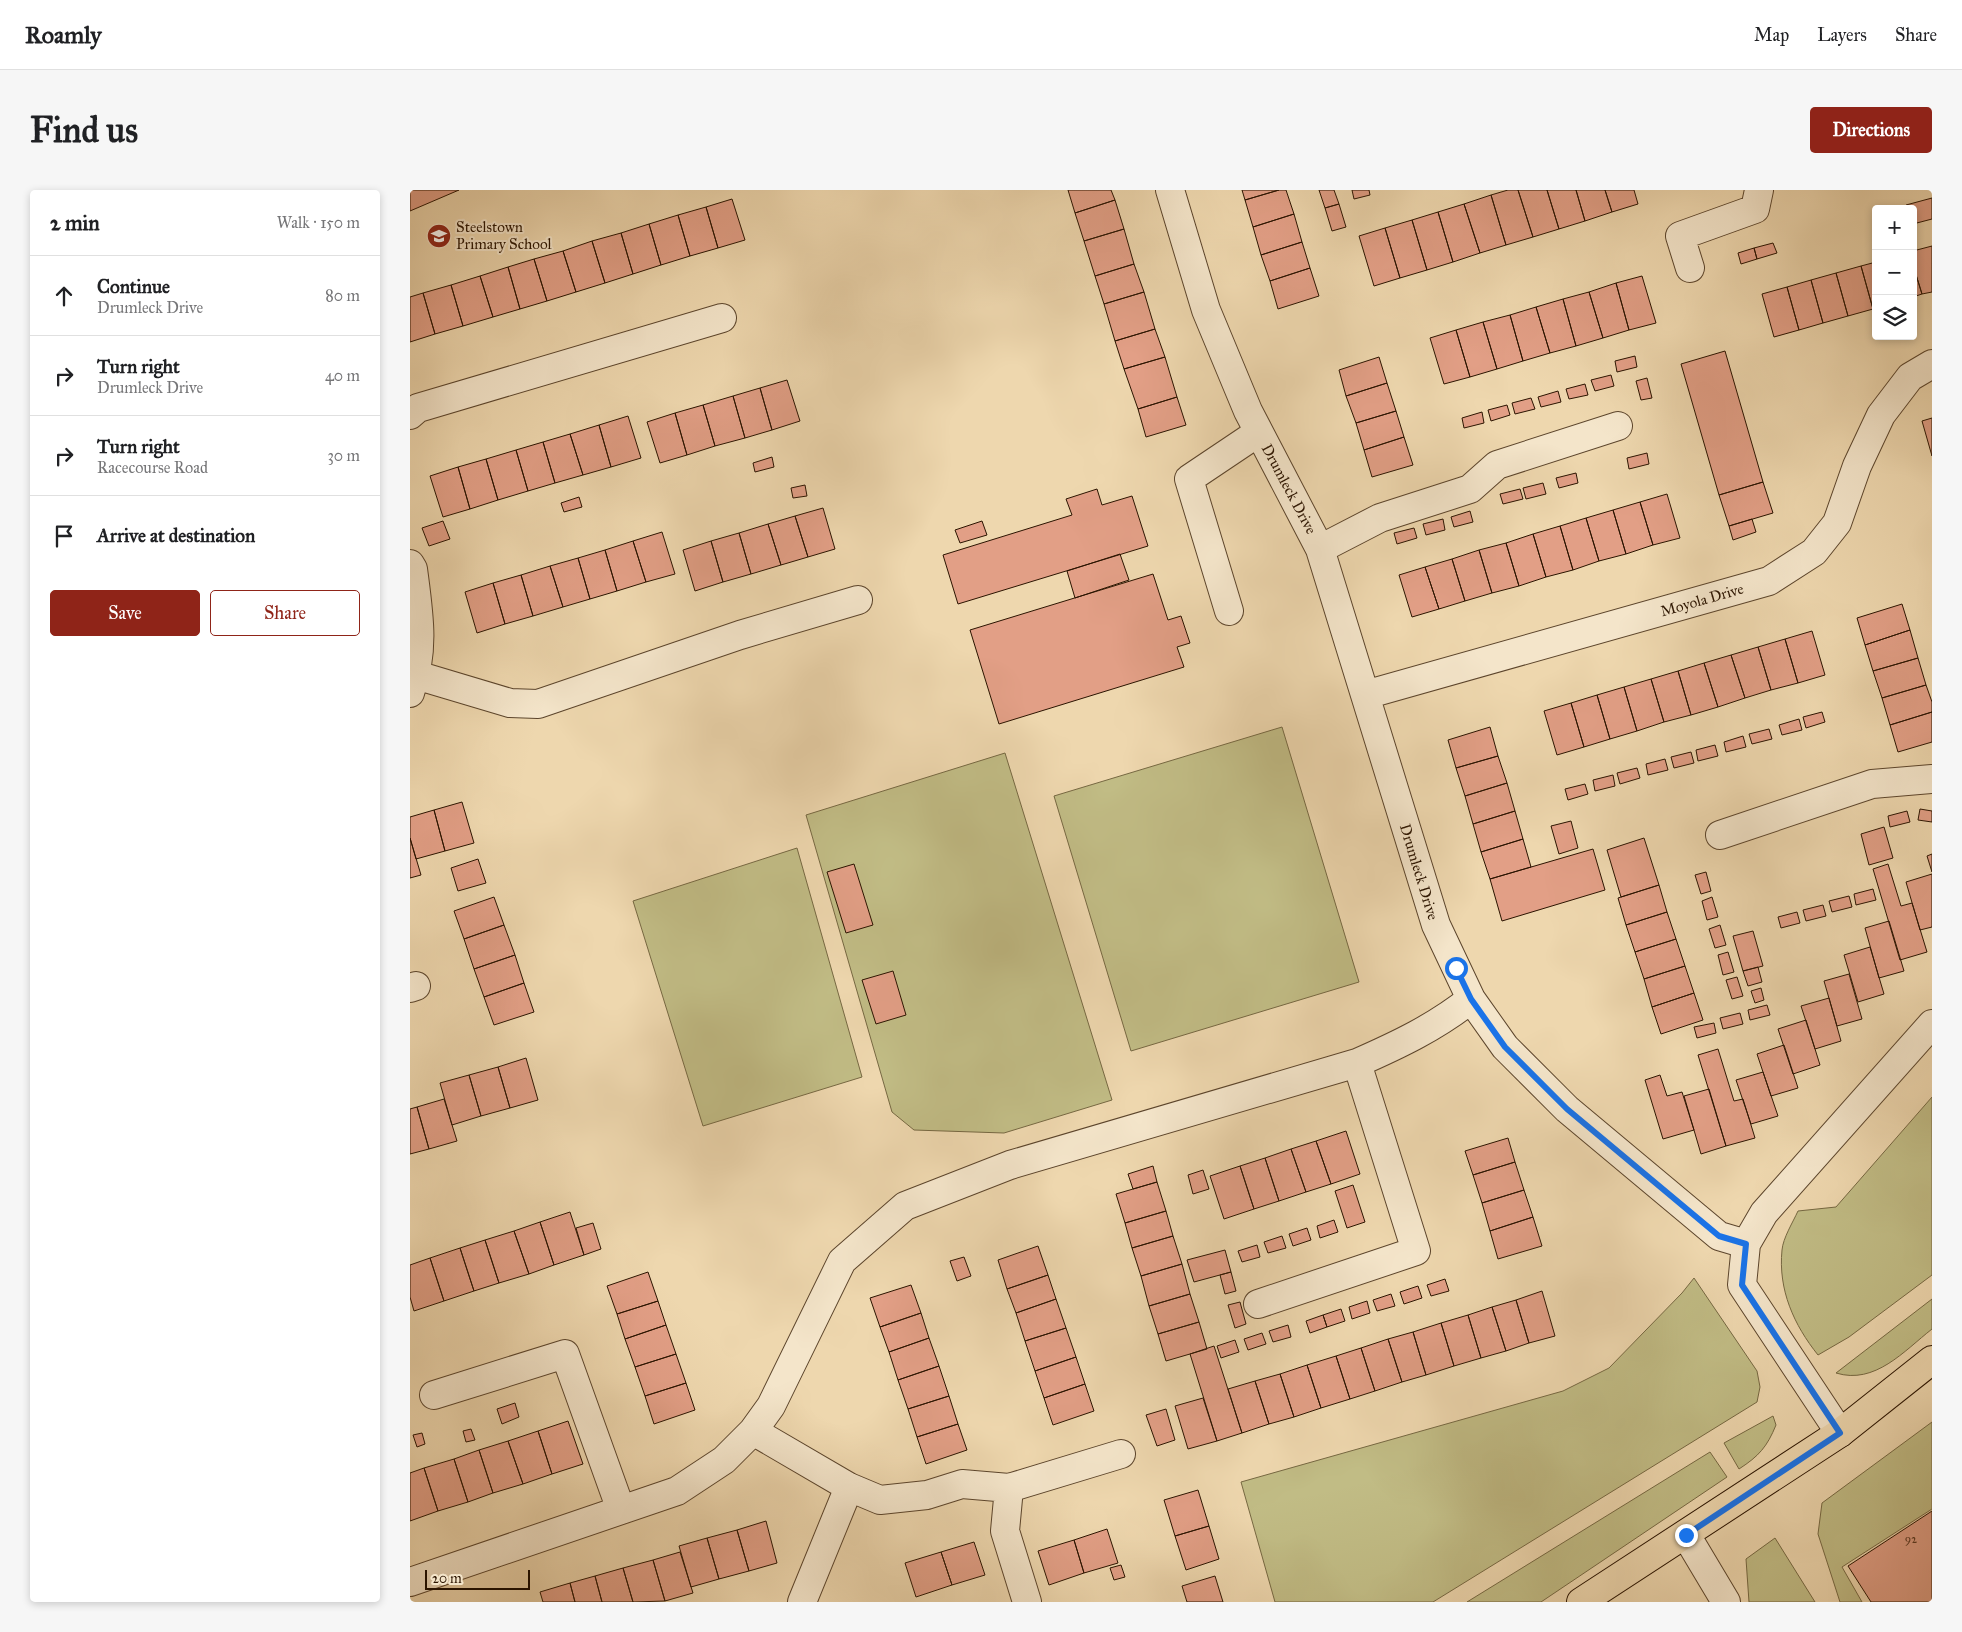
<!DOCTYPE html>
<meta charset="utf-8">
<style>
body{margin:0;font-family:"IM FELL Great Primer",serif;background:#f6f6f6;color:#202124}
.controls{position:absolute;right:15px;top:15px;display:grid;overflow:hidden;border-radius:5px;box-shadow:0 2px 8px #0003}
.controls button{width:45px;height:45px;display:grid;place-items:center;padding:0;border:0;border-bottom:1px solid #e0e0e0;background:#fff;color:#202124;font:25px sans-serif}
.scale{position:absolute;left:15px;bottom:12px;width:105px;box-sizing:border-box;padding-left:5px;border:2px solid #2b1400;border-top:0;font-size:14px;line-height:18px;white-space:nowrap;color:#2b1400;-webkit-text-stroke:4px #f4e5ca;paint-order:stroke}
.stop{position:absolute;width:15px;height:15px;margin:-11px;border:4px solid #1a73e8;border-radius:50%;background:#fff}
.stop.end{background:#1a73e8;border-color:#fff;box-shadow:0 1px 5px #0008}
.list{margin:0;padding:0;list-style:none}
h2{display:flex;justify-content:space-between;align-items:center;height:65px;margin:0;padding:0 20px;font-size:21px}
h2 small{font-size:16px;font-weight:400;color:#757577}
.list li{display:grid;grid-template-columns:32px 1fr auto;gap:15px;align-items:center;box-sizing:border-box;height:80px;padding:0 20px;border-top:1px solid #e0e0e0}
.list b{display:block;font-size:19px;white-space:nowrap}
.list p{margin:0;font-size:16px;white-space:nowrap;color:#757577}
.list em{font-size:16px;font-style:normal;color:#757577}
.actions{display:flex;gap:10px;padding:15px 20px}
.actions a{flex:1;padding:11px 0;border:1px solid #8f2418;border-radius:5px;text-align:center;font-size:18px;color:#8f2418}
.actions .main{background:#8f2418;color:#fff}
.icon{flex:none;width:28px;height:28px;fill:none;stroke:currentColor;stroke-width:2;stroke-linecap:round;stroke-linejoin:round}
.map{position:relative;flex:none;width:1522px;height:1412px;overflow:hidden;border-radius:5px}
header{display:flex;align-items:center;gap:30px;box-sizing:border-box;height:70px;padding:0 25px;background:#fff;border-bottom:1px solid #e0e0e0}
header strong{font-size:24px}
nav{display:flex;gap:28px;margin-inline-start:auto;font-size:18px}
.intro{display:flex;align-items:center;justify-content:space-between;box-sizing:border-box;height:120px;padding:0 30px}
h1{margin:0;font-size:35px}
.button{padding:12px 22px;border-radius:5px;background:#8f2418;color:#fff;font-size:18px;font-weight:700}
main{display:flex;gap:30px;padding:0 30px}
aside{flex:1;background:#fff;border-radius:5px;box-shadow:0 2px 8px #0003}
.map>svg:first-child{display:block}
</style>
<header>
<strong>Roamly</strong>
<nav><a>Map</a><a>Layers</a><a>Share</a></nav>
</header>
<div class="intro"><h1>Find us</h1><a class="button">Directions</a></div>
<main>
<aside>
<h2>2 min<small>Walk · 150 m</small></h2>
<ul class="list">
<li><svg class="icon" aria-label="ahead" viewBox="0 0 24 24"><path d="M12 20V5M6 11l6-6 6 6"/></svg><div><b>Continue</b><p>Drumleck Drive</p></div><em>80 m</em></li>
<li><svg class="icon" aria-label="right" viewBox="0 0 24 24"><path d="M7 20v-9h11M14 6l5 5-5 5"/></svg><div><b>Turn right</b><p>Drumleck Drive</p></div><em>40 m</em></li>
<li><svg class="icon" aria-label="right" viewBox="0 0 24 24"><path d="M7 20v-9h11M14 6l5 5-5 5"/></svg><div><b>Turn right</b><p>Racecourse Road</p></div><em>30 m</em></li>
<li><svg class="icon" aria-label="arrive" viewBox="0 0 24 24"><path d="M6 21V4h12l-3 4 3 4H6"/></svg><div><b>Arrive at destination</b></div></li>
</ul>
<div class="actions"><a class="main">Save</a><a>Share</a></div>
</aside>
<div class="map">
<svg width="1522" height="1412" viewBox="0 0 1522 1412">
<rect width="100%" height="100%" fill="#eed7ae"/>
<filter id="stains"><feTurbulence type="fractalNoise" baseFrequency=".004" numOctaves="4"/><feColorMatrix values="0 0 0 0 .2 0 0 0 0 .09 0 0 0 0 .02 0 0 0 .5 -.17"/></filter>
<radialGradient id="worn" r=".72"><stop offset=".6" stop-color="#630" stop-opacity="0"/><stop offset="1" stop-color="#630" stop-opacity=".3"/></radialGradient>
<path fill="#c1bc85" stroke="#766842" d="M872,537L949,792L721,861L644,606Z
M595,563L702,910L594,943L504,940L482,922L396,625Z
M387,658L452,887L293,936L223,711Z
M1522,907V1085L1439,1147L1408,1165C1384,1135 1368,1100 1372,1060C1373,1048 1383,1032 1388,1021L1426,1017Z
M1284,1088L1347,1181L1350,1197L1347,1212L1023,1412H865L831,1292L1153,1201L1199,1178L1272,1103Z
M1522,1109V1139C1494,1161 1465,1195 1426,1183Z
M1363,1226L1366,1235C1357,1257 1349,1266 1329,1279L1314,1253Z
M1522,1232V1319L1432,1377L1452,1412H1430L1408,1344L1412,1313Z
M1300,1262L1317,1287L1131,1412H1057Z
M1365,1348L1405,1412H1339L1336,1369Z"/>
<path fill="#e29f86" stroke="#2b1400" d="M0,0H49L0,21Z
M658,0H701L705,10L665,23Z
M832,0H869L835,10Z
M869,0H876L884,24L843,37L835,10Z
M909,0H924L929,14L915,18Z
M942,0H959L960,5L944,9Z
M1098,0H1108L1123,47L1096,55L1081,5Z
M1108,0H1137L1149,39L1123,47Z
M1137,0H1166L1175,31L1149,39Z
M1166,0H1195L1202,22L1175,31Z
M1195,0H1224L1228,14L1202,22Z
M1081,5L1096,55L1070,63L1054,14Z
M1522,8V29L1503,34V19H1497L1496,15Z
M322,9L335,50L308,58L296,17Z
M705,10L714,39L674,51L665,23Z
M929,14L936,37L922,41L915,18Z
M1054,14L1070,63L1043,72L1028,22Z
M296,17L308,58L280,66L268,25Z
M1028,22L1043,72L1017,80L1002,30Z
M884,24L892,52L851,65L843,37Z
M268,25L280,66L251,75L239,34Z
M1002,30L1017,80L990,88L975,38Z
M239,34L251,75L223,84L211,43Z
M975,38L990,88L964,96L949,46Z
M714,39L724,74L685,86L674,51Z
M211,43L223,84L195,93L182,51Z
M182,51L195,93L166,102L153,61Z
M892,52L900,78L860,91L851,65Z
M1363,53L1367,63L1347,69L1344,58Z
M1522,56V102L1512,104L1503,75V61Z
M1344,58L1347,69L1331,74L1328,63Z
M153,61L166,102L137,111L124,69Z
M124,69L137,111L110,119L98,77Z
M1466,72V118L1463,119L1451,76Z
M724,74L734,102L694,114L685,86Z
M1503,75L1512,104L1503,107Z
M1451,76L1463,119L1438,126L1426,83Z
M98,77L110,119L83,127L70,86Z
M900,78L909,106L868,119L860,91Z
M1426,83L1438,126L1413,133L1401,90Z
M70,86L83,127L53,136L41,95Z
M1232,86L1246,133L1219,140L1206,93Z
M1401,90L1413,133L1389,140L1377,97Z
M1206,93L1219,140L1193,148L1179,102Z
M41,95L53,136L25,144L13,103Z
M1377,97L1389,140L1364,147L1352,104Z
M734,102L745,139L705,151L694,114Z
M1179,102L1193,148L1166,156L1153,109Z
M13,103L25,144L0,152V107Z
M1153,109L1166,156L1140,163L1126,117Z
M1126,117L1140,163L1113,171L1100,125Z
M1100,125L1113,171L1087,179L1073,132Z
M1073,132L1087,179L1060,187L1046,140Z
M745,139L755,167L714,179L705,151Z
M1046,140L1060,187L1034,194L1020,148Z
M1315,161L1353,292L1309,305L1271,174Z
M1225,166L1227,177L1207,182L1205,171Z
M755,167L767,207L728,219L714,179Z
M969,167L977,193L936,206L929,180Z
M1201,185L1204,196L1185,201L1181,190Z
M1237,188L1242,208L1231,210L1226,191Z
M377,190L390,231L362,240L350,198Z
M977,193L986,221L946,233L936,206Z
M1175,194L1178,205L1159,209L1156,199Z
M350,198L362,240L335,248L323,206Z
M1148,201L1151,212L1131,217L1128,207Z
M323,206L335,248L305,256L293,215Z
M767,207L776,235L736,247L728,219Z
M1121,208L1125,219L1105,224L1102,213Z
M293,215L305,256L277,265L265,223Z
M1097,215L1100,225L1081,231L1078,220Z
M986,221L994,247L954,260L946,233Z
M1072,222L1074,233L1054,238L1052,228Z
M265,223L277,265L250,273L237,232Z
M218,226L231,268L201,277L189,235Z
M1522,228V266L1512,231Z
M189,235L201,277L173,285L160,244Z
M160,244L173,285L145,293L133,252Z
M994,247L1003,275L962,287L954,260Z
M133,252L145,293L118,301L106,260Z
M106,260L118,301L88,310L76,269Z
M1237,263L1239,274L1219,279L1217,268Z
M362,267L364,277L345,282L343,273Z
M76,269L88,310L60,319L48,277Z
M48,277L60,319L33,327L20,286Z
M1166,283L1168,293L1149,298L1146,288Z
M1353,292L1363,323L1319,336L1309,305Z
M1133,293L1136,304L1116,309L1113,298Z
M395,295L397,306L383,308L381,298Z
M687,299L692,315L722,306L738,356L548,414L533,365L662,325L656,309Z
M1110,299L1113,309L1093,314L1090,304Z
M1257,304L1270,348L1243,355L1230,312Z
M169,307L172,317L154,322L151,313Z
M1230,312L1243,355L1216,364L1203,320Z
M413,318L425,359L398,367L385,326Z
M1203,320L1216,364L1189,371L1176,328Z
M1060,321L1063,332L1044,337L1041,327Z
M385,326L398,367L371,375L358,334Z
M1176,328L1189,371L1163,380L1150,336Z
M1033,329L1035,340L1016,345L1013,334Z
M1342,329L1346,342L1323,350L1319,336Z
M33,331L40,349L19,356L12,338Z
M572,331L577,345L550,353L545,340Z
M358,334L371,375L341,384L329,343Z
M1150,336L1163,380L1136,387L1123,344Z
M1004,338L1007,348L987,354L984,343Z
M252,342L265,384L236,392L223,351Z
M329,343L341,384L313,392L301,351Z
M1123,344L1136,387L1109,396L1096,353Z
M223,351L236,392L207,401L195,360Z
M301,351L313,392L285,401L273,360Z
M1096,353L1109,396L1082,403L1069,360Z
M195,360L207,401L180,409L168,368Z
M1069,360L1082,403L1055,411L1042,369Z
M710,364L719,390L665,408L657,381Z
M168,368L180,409L153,417L140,376Z
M1042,369L1055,411L1029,419L1015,377Z
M140,376L153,417L123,426L111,385Z
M1015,377L1029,419L1002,427L989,385Z
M743,384L758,430L771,426L780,453L767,457L774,477L589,534L560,440Z
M111,385L123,426L95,434L83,393Z
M83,393L95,434L67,443L55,402Z
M1492,414L1500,440L1455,455L1447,428Z
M1500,440L1508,468L1463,481L1455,455Z
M1402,441L1415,485L1388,493L1375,449Z
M1375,449L1388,493L1361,500L1348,457Z
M1348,457L1361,500L1335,508L1321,465Z
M1321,465L1335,508L1308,517L1294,473Z
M1508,468L1516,495L1472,508L1463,481Z
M1294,473L1308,517L1281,525L1268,481Z
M1268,481L1281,525L1254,532L1241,489Z
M1241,489L1254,532L1227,541L1214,497Z
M1516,495L1522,512V522L1480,535L1472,508Z
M1214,497L1227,541L1200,549L1187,505Z
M1187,505L1200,549L1174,557L1161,513Z
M1161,513L1174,557L1147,565L1134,521Z
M1412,522L1415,532L1396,538L1393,527Z
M1522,522V552L1488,562L1480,535Z
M1389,529L1392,540L1372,545L1369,535Z
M1080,537L1088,566L1046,578L1038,550Z
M1359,539L1362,549L1342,554L1339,544Z
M1333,546L1336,557L1316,562L1314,552Z
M1305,555L1308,566L1288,571L1286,560Z
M1281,562L1284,573L1264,578L1261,567Z
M1088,566L1097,593L1055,606L1046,578Z
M1255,569L1258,580L1238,585L1236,574Z
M1227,578L1230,588L1210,594L1207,583Z
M1203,585L1205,596L1185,601L1183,590Z
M1097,593L1105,621L1063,634L1055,606Z
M1175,594L1178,604L1158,610L1155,599Z
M52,612L64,653L35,661L24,620Z
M1510,619L1522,621V632L1508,630Z
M24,620L35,661L6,669L0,648V627Z
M1105,621L1113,649L1071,662L1063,634Z
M1497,621L1500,632L1480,637L1478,626Z
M1161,631L1168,658L1149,664L1141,636Z
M1474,637L1483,668L1459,675L1451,644Z
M0,648L11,685L0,688Z
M1234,648L1249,695L1211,707L1197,660Z
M1113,649L1121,677L1080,689L1071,662Z
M1183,659L1195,700L1092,731L1080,689Z
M1522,664V682L1517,666Z
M68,669L76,693L48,701L41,678Z
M444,674L463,735L436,743L417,682Z
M1478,674L1491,716L1502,713L1517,762L1490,770L1463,679Z
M1296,682L1301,701L1291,704L1285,685Z
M1522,684V737L1510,740L1496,692Z
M1249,695L1257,722L1216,735L1208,708Z
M1463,699L1466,710L1446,715L1444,704Z
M1439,706L1442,717L1422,722L1419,711Z
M84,707L94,735L54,749L44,721Z
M1302,707L1308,727L1297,730L1292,711Z
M1413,715L1416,726L1396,731L1393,720Z
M1257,722L1266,749L1225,762L1216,735Z
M1387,722L1390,733L1371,738L1368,727Z
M1479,731L1494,781L1469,788L1455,738Z
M94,735L105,765L64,779L54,749Z
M1310,735L1316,755L1305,758L1299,739Z
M1343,741L1353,776L1333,781L1323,746Z
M1266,749L1275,776L1234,789L1225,762Z
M1460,757L1474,804L1448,812L1434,765Z
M1318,762L1324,782L1313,785L1308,765Z
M105,765L114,793L74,807L64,779Z
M1275,776L1284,803L1242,817L1234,789Z
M1348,777L1352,792L1338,796L1333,781Z
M483,781L496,825L466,834L452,790Z
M1439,784L1452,829L1427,836L1414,791Z
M1327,787L1333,806L1322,809L1316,790Z
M114,793L124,822L84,835L74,807Z
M1351,798L1354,810L1345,813L1341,801Z
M1284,803L1293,830L1251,844L1242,817Z
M1419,808L1431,851L1405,859L1391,816Z
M1357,815L1360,825L1340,830L1338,820Z
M1330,823L1333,834L1313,839L1310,828Z
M1396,830L1410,875L1383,884L1368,839Z
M1304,833L1306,843L1287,848L1284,837Z
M1374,855L1388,898L1361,906L1347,864Z
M1308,859L1324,911L1333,909L1345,948L1316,956L1288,865Z
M116,868L128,910L100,918L88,877Z
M88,877L100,918L71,926L59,885Z
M1353,882L1368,926L1341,934L1326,890Z
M59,885L71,926L42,935L30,893Z
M1250,885L1257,906L1272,902L1284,940L1253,949L1235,890Z
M1299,899L1316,956L1291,964L1274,906Z
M34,909L47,951L19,959L7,917Z
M7,917L19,959L0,964V919Z
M936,941L950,984L921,994L906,951Z
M1098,948L1105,972L1063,985L1055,961Z
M906,951L921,994L896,1002L881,959Z
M881,959L896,1002L869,1011L855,968Z
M855,968L869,1011L844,1019L830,976Z
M1105,972L1114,1000L1072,1013L1063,985Z
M743,976L747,992L723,999L718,984Z
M830,976L844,1019L814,1029L800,986Z
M793,980L799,999L783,1004L778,985Z
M747,992L756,1021L715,1033L706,1004Z
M943,995L955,1032L937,1038L925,1001Z
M1114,1000L1123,1027L1080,1041L1072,1013Z
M756,1021L763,1046L722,1058L715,1033Z
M160,1022L174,1065L144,1075L130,1032Z
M1123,1027L1132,1056L1088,1069L1080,1041Z
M924,1030L928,1042L910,1048L907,1036Z
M130,1032L144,1075L119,1084L104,1041Z
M183,1033L191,1059L174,1065L166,1038Z
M897,1038L901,1050L883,1056L879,1044Z
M104,1041L119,1084L89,1093L75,1050Z
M763,1046L772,1074L731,1086L722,1058Z
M872,1046L876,1058L858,1063L854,1052Z
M75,1050L89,1093L64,1101L50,1058Z
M847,1055L850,1067L832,1072L828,1061Z
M628,1056L638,1085L597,1099L588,1070Z
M50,1058L64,1101L34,1111L20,1068Z
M815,1060L821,1082L784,1092L777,1070Z
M554,1067L561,1086L547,1091L540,1071Z
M20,1068L34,1111L4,1121L0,1107V1075Z
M772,1074L780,1104L739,1116L731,1086Z
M238,1082L248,1111L207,1124L197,1096Z
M821,1082L826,1101L815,1104L810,1085Z
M638,1085L646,1109L606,1123L597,1099Z
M1035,1089L1039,1101L1021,1106L1017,1095Z
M501,1095L511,1123L470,1137L460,1108Z
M1008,1096L1012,1108L994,1114L990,1102Z
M1132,1101L1145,1146L1119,1153L1106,1110Z
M780,1104L789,1132L748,1144L739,1116Z
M981,1104L985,1116L967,1121L963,1110Z
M646,1109L656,1138L615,1151L606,1123Z
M1106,1110L1119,1153L1096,1161L1082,1117Z
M248,1111L256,1135L215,1149L207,1124Z
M957,1111L960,1123L942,1129L939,1117Z
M830,1112L836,1134L825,1138L818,1115Z
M1082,1117L1096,1161L1071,1168L1058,1125Z
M931,1119L935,1131L917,1137L913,1125Z
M511,1123L519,1148L479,1162L470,1137Z
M913,1125L917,1137L900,1143L896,1131Z
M1058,1125L1071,1168L1044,1176L1031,1133Z
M789,1132L797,1159L756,1171L748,1144Z
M1031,1133L1044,1176L1016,1185L1003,1142Z
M256,1135L266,1164L225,1177L215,1149Z
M878,1135L881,1147L863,1152L859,1141Z
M656,1138L666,1167L625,1181L615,1151Z
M1003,1142L1016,1185L992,1192L978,1149Z
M852,1143L856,1154L838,1160L834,1149Z
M519,1148L529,1176L488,1190L479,1162Z
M978,1149L992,1192L965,1201L951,1158Z
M825,1150L829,1162L811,1168L807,1156Z
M804,1156L832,1243L807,1251L780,1164Z
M951,1158L965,1201L940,1209L926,1166Z
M266,1164L276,1193L235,1206L225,1177Z
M926,1166L940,1209L911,1218L897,1175Z
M666,1167L675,1194L634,1208L625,1181Z
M897,1175L911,1218L884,1227L870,1184Z
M529,1176L539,1206L498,1219L488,1190Z
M870,1184L884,1227L859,1234L845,1191Z
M845,1191L859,1234L832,1243L818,1199Z
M276,1193L285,1220L244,1234L235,1206Z
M675,1194L684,1221L643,1235L634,1208Z
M539,1206L548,1234L507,1247L498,1219Z
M793,1208L807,1251L778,1259L765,1216Z
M105,1213L109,1227L92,1234L87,1219Z
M756,1219L765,1250L747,1256L736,1225Z
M158,1231L173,1274L142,1284L128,1241Z
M548,1234L557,1260L516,1274L507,1247Z
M61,1239L65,1250L56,1252L53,1241Z
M128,1241L142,1284L113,1294L98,1251Z
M12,1243L15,1254L7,1257L3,1245Z
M98,1251L113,1294L83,1303L69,1260Z
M69,1260L83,1303L58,1312L44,1269Z
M44,1269L58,1312L28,1321L14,1278Z
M14,1278L28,1321L0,1331V1283Z
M788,1300L799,1336L765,1346L754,1310Z
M1522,1321V1412H1461L1438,1376Z
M356,1331L367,1373L339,1381L327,1340Z
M799,1336L809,1369L776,1380L765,1346Z
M697,1339L708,1373L674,1383L664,1350Z
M327,1340L339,1381L309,1389L297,1348Z
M297,1348L309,1389L281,1397L269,1356Z
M664,1350L674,1383L639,1395L628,1361Z
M564,1352L575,1385L542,1395L531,1362Z
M270,1362L283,1403L255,1411L243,1370Z
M531,1362L542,1395L506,1407L495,1373Z
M243,1370L255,1411L223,1412L213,1378Z
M711,1375L715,1387L704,1390L700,1378Z
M213,1378L223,1412H192L185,1386Z
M185,1386L192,1412H165L160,1393Z
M805,1386L813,1412H777L772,1396Z
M160,1393L165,1412H133L130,1402Z"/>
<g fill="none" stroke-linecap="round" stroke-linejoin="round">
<g stroke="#5c452c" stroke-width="30">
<path id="minor" d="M760,0L796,120L838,221L910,359L1026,735L1061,809L1095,857L1157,919L1309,1046L1336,1054L1332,1095L1430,1243
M1280,78L1270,46L1345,19L1349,0
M0,225L8,218L312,128
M910,359L970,328L1060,299L1087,275L1208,236
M0,374L3,379C9,425 15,459 0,503
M819,421L779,289L849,242
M6,485L100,513L128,514L330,445L448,410
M955,505L1359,391L1404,362L1427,333L1447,276L1471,225L1500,187L1522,174
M1310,645L1462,594L1522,589
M0,798L6,796
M1336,1054L1354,1023L1522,834
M848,1114L1006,1061L947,873
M24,1205L155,1164L211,1320
M343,1241L439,1297L470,1310L517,1305L552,1294L599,1298L711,1264
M599,1298L595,1341L617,1412
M1276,1345L1316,1412
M0,1392L267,1301L314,1270L343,1241L361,1216L432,1071L495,1016L600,975L947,873C988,855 1026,837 1061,809
M392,1412L439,1297"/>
</g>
<g stroke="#2b1400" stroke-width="30">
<path id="major" d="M1171,1412L1430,1243L1522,1170"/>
</g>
<use href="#minor" stroke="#f4e5ca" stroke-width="28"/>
<use href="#major" stroke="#eed7ae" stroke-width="28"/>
</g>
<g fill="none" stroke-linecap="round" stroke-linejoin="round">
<path stroke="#1a73e8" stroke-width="6" d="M1046,778L1061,809L1095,857L1157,919L1309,1046L1336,1054L1332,1095L1430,1243L1276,1345"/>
</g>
<defs>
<g id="school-disc" transform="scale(1.25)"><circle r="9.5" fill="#8f2418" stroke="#f4e5ca"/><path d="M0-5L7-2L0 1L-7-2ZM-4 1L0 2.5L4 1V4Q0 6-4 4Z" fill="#fff"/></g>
</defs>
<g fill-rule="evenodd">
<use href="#school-disc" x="29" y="46"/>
</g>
<g text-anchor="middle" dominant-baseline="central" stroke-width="4" stroke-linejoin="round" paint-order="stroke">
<g font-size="12" fill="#593722">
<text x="1501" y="1349">92</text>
</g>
<g font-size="15" fill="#2b1400" stroke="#f4e5ca" text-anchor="start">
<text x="46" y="37">Steelstown<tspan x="46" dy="17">Primary School</tspan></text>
</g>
<g font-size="15" fill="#2b1400" stroke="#f4e5ca">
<text transform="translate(879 299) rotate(62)">Drumleck Drive</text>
<text transform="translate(1292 410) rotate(-16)">Moyola Drive</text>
<text transform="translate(1009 682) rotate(73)">Drumleck Drive</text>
</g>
</g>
<rect width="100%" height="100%" filter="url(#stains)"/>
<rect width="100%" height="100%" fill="url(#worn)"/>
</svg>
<div class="controls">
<button>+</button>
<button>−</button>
<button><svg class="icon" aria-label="layers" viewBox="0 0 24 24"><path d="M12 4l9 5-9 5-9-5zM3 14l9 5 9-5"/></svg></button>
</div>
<div class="scale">20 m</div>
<div class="stop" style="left:1046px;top:778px"></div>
<div class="stop end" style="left:1276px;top:1345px"></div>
</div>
</main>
